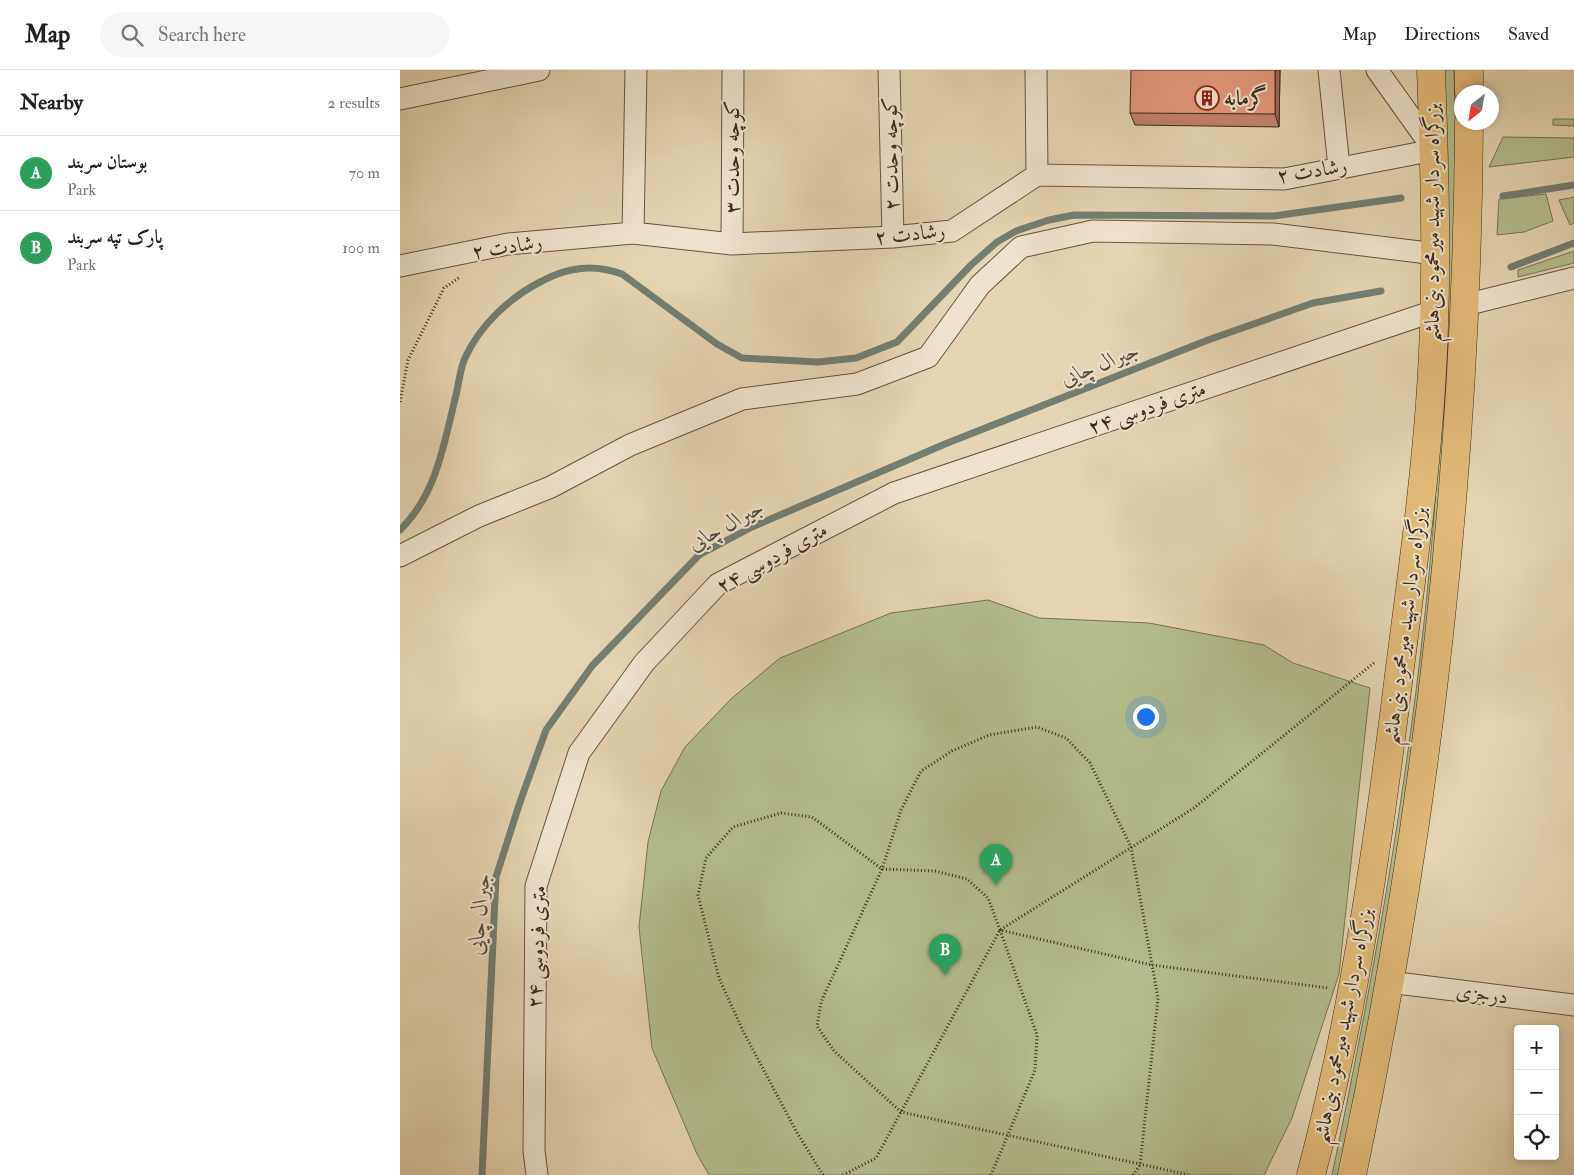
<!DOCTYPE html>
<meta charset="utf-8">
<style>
body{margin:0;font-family:"IM FELL Double Pica",Amiri,serif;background:#f6f6f6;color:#202124}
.controls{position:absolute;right:15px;bottom:15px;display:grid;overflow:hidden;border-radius:5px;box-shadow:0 2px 8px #0003}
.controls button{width:45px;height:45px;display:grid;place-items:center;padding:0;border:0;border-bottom:1px solid #e0e0e0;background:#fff;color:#202124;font:25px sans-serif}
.compass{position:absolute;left:1054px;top:15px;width:45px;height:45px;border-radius:50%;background:#fff;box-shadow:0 2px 8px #0003;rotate:211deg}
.you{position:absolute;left:745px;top:646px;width:18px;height:18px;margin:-12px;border:4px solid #fff;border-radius:50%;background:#1a73e8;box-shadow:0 0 0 8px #1a73e833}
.badge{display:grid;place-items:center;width:32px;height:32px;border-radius:50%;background:#7c3aed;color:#fff;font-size:16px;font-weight:700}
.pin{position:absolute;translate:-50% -41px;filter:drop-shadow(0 1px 2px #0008)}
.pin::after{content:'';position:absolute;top:26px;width:18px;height:15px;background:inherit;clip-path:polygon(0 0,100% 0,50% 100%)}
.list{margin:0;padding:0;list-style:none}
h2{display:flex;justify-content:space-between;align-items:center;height:65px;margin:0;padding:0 20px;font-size:21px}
h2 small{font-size:16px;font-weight:400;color:#757577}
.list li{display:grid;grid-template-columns:32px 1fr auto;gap:15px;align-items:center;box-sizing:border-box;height:75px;padding:0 20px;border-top:1px solid #e0e0e0}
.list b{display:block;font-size:19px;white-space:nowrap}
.list p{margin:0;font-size:16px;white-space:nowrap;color:#757577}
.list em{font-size:16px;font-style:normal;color:#757577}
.icon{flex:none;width:28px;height:28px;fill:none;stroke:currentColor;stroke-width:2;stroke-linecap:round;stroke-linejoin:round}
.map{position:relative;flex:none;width:1174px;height:1105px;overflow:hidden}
header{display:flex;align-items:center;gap:30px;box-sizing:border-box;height:70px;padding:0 25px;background:#fff;border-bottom:1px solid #e0e0e0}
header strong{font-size:24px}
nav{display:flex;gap:28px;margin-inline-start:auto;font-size:18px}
.search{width:350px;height:45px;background:#f6f6f6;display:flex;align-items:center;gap:12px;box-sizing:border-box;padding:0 18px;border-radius:28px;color:#757577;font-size:19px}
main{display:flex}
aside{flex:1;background:#fff}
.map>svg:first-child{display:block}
</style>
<header>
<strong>Map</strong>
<div class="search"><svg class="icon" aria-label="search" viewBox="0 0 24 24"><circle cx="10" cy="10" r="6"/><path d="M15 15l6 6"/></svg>Search here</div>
<nav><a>Map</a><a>Directions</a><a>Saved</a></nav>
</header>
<main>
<aside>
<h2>Nearby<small>2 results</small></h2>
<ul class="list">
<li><span class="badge" style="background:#2e9e5b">A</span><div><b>بوستان سربند</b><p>Park</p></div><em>70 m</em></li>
<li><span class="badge" style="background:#2e9e5b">B</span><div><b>پارک تپه سربند</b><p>Park</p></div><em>100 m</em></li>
</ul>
</aside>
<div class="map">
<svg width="1174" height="1105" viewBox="0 0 1174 1105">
<rect width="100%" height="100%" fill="#e5d5b2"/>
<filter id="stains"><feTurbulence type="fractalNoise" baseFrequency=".004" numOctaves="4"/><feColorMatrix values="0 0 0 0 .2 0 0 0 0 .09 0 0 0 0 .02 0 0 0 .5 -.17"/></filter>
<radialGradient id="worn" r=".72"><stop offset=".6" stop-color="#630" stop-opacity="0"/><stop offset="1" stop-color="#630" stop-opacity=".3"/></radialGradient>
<path fill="#b3bd8d" stroke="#787354" d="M1042,0H1054L1058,157L1028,610L942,1105H932C977,891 1015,676 1033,459C1045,306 1042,153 1042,0Z
M1153,49H1174V56L1153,55Z
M1103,67L1174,68V87L1089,97Z
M1146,124L1153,151L1124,162L1097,165L1099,129Z
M1174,127V153L1170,155L1159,130Z
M1174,181V193L1118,207V200Z
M588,530L639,548L749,553L864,575L893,593L970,618L939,904L892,1048L864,1105H309L297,1084L252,978L239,857L248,772L261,721L285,677L331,629L380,588L491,543Z"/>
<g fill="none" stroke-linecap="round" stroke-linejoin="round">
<path stroke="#737f71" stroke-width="7" d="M1103,126L1174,115
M1111,197L1174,173
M0,460C37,424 44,373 56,325C59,313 60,299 65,288C80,255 110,227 142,211C168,197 193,194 222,204L317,274L342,288L418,292L456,288L497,272L571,195L597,172L616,161L649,150L674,145L874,146L1001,128
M82,1105L96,807L120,732L146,660L192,596L299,485L352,457L545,374L808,270L913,233L981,221"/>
<g stroke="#685441" stroke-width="23">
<path id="street" d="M489,0L493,167
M636,0L637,105
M929,0L939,97
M0,29L139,0
M233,163L236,0
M332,174L333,0
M0,196L108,174L233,163L332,174L493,167L552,161L637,105L884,109L1034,80L977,0
M1065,235L1174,208
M0,486L79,446L151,417L230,375L342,329L457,314L528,287L580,215L621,177L693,161L873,164L1036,184
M989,912L1174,935
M137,1105L134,1081L136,816L179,683L244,593L318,514L494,423L1034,241"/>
</g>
<g stroke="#3e291b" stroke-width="29">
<path id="highway" d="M1069,22V0
M911,1105C952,951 975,794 995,637C1008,531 1024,426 1031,319C1038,213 1035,106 1031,0
M952,1105C1025,760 1067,406 1069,52"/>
</g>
<path stroke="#3e291b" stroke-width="3" stroke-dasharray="1 2.5" stroke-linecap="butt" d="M0,332L8,290L44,218L60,207
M423,1105L396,1061L343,961L319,908L298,825L306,788L333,757L381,743L412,747L482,799L535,801L567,809L588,828L600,860L752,895L928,918
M443,1105L476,1088L600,860L794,738L975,592
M591,1105L635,1000L637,965L600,860
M733,1105L740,1095L758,928L731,777L690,693L666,668L637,657L589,665L552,681L521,701L501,740L482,799L421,932L417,956L434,981L501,1042L790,1105"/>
<use href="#street" stroke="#eee4cd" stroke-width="21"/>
<use href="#highway" stroke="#e2ba79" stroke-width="28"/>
</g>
<path fill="#c2826b" stroke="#3e291b" d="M880,0L879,57L735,55L730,43Z"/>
<path fill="#9e6a57" stroke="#3e291b" d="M875,0H880L879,57L875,44Z"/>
<path fill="#e2977c" stroke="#3e291b" d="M731,0H875V44L730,43Z"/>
<defs>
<g id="building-ring" transform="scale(1.25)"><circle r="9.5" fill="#eee4cd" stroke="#8f2418" stroke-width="1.5"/><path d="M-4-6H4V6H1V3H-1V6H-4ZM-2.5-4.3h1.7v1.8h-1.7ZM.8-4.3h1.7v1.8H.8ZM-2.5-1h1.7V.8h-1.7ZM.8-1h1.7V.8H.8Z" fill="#8f2418"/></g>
</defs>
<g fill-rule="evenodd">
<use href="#building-ring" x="807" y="28"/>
</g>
<g text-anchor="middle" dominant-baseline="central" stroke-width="4" stroke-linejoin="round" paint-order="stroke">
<g font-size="21" font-weight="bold" fill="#3e291b" stroke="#eee4cd" text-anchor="start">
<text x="824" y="28">گرمابه</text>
</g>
<g font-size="21" fill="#3e291b" stroke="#eee4cd">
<text transform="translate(491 84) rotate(-91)">کوچه وحدت ۲</text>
<text transform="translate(332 87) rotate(-90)">کوچه وحدت ۳</text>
<text transform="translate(912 101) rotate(-9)">رشادت ۲</text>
<text transform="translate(1032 153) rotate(-90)">بزرگراه سردار شهید میرمحمود بنی‌هاشم</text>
<text transform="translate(510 164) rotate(-6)">رشادت ۲</text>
<text transform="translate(107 177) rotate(-9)">رشادت ۲</text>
<text transform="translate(747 338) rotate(-19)">۲۴ متری فردوسی</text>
<text transform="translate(372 488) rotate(-29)">۲۴ متری فردوسی</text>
<text transform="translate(1005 556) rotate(-83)">بزرگراه سردار شهید میرمحمود بنی‌هاشم</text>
<text transform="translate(137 877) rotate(-88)">۲۴ متری فردوسی</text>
<text transform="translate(1082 924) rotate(7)">درجزی</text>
<text transform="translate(943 956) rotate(-79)">بزرگراه سردار شهید میرمحمود بنی‌هاشم</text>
</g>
<g font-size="22" font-style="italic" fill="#544d3f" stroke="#eee4cd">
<text transform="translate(700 294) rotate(-22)">جیرال چایی</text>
<text transform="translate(326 455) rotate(-29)">جیرال چایی</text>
<text transform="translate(79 844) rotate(-85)">جیرال چایی</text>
</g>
</g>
<rect width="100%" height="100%" filter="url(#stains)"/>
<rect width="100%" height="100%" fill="url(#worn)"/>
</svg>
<div class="controls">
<button>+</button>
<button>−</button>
<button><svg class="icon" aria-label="locate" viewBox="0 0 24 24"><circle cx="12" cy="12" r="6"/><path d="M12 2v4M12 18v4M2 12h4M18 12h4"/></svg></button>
</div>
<svg class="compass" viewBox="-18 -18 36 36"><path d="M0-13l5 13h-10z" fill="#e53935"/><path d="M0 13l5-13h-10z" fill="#757577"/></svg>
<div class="you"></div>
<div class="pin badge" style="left:596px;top:815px;background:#2e9e5b">A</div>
<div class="pin badge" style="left:545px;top:905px;background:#2e9e5b">B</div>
</div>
</main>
